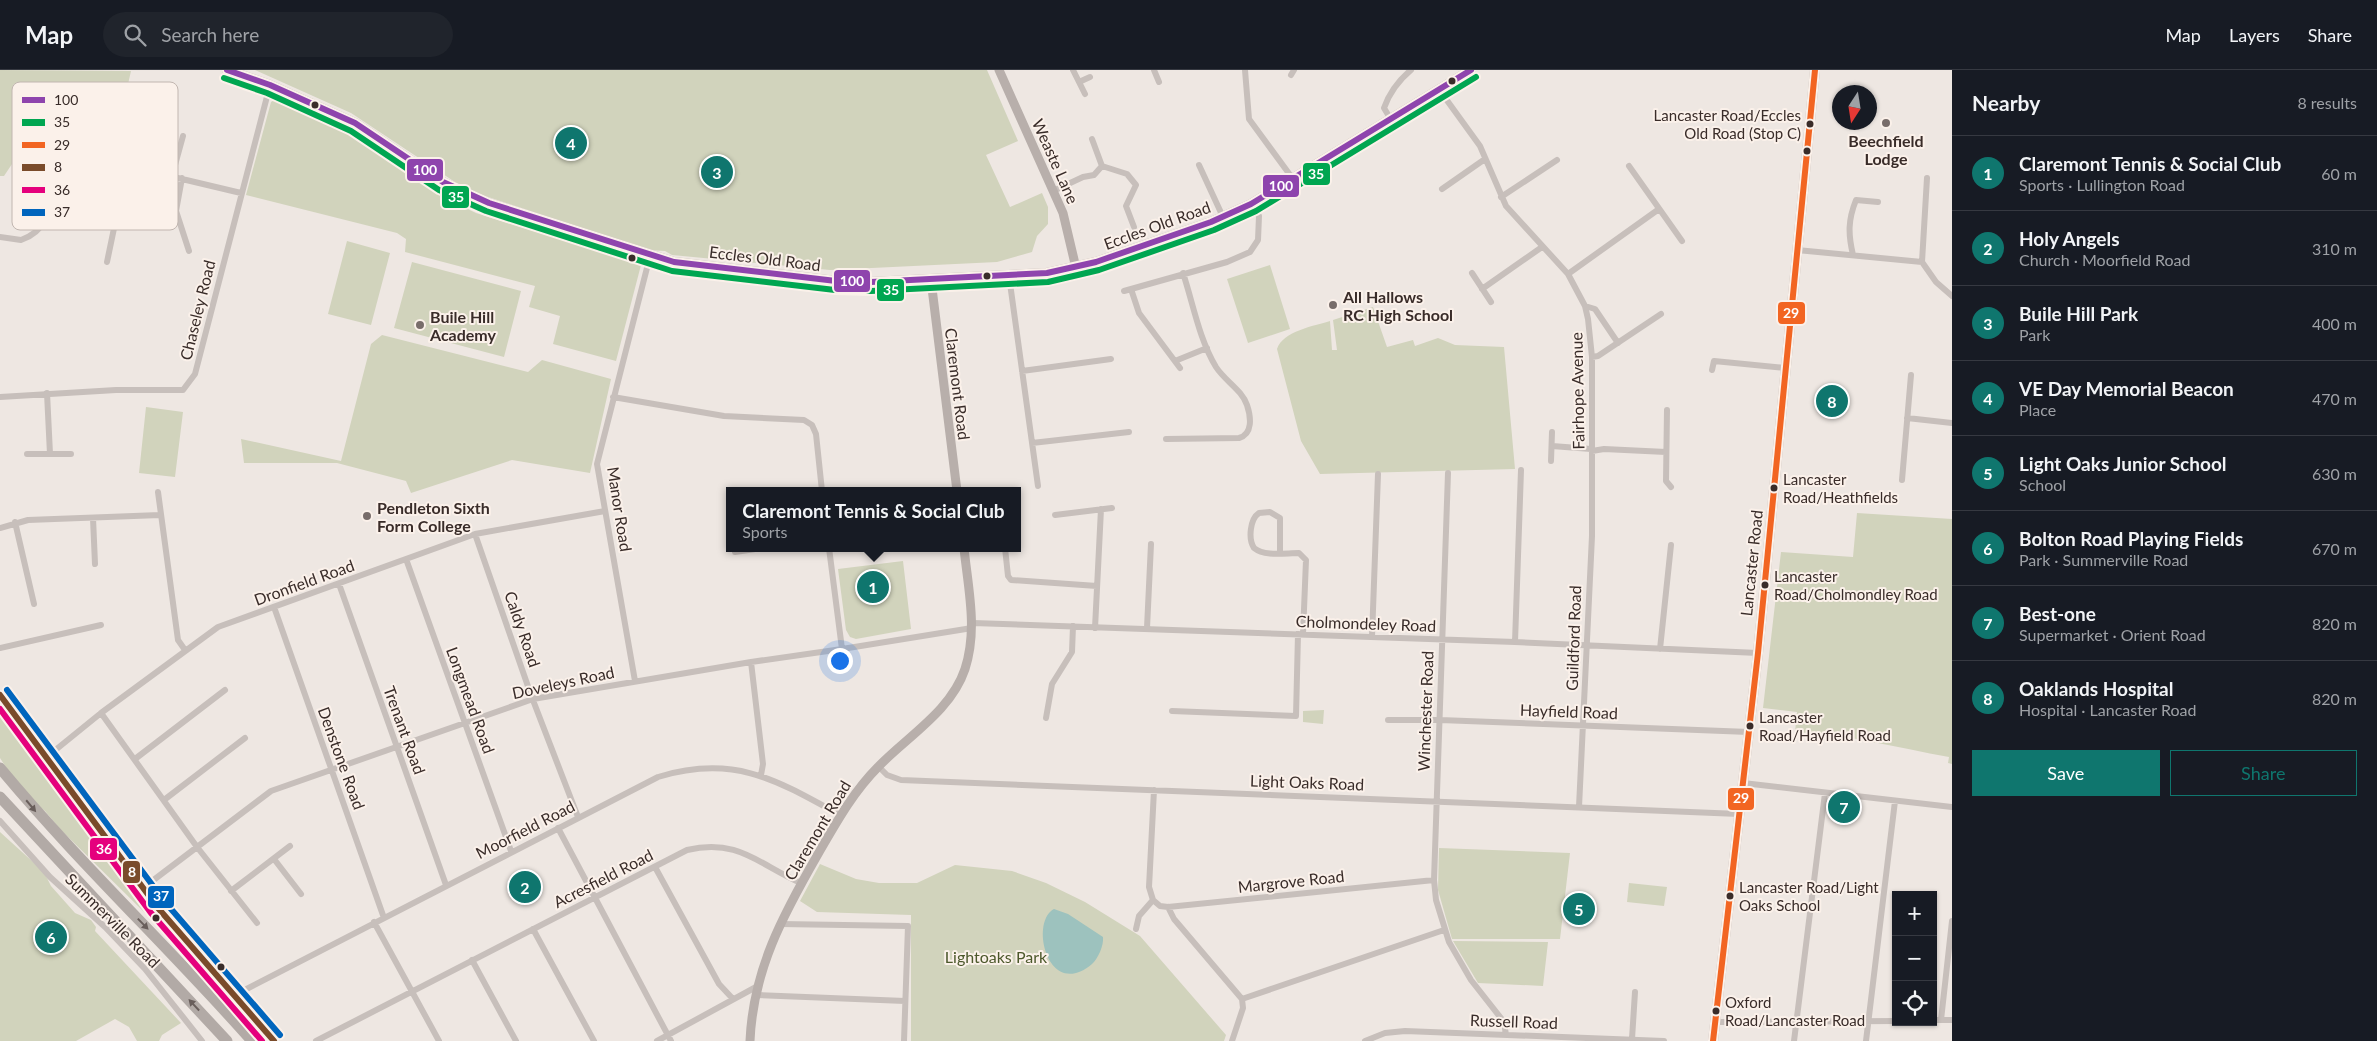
<!DOCTYPE html>
<meta charset="utf-8">
<style>
body{margin:0;font-family:Lato,sans-serif;background:#20242c;color:#f1f3f6}
.controls{position:absolute;right:15px;bottom:15px;display:grid;overflow:hidden;border-radius:0px;box-shadow:0 1px 4px #0004}
.controls button{width:45px;height:45px;display:grid;place-items:center;padding:0;border:0;border-bottom:1px solid #363941;background:#171b24;color:#f1f3f6;font:25px sans-serif}
.compass{position:absolute;left:1832px;top:15px;width:45px;height:45px;border-radius:50%;background:#171b24;box-shadow:0 1px 4px #0004;rotate:192deg}
.you{position:absolute;left:839px;top:590px;width:18px;height:18px;margin:-12px;border:4px solid #fff;border-radius:50%;background:#1a73e8;box-shadow:0 0 0 8px #1a73e833}
.badge{display:grid;place-items:center;width:32px;height:32px;border-radius:50%;background:#0f766e;color:#fff;font-size:16px;font-weight:700}
.pin{position:absolute;translate:-50% -50%;border:2px solid #fff;box-shadow:0 1px 5px #0006}
.popup{position:absolute;left:726px;top:417px;width:295px;height:65px;box-sizing:border-box;display:grid;place-content:center;border-radius:0px;background:#171b24;filter:drop-shadow(0 1px 4px #0005);font-size:16px;white-space:nowrap;color:#9ea1a6}
.popup b{font-size:19px;color:#f1f3f6}
.popup::after{content:'';position:absolute;left:50%;top:100%;margin-left:-10px;border:10px solid transparent;border-top-color:#171b24}
.list{margin:0;padding:0;list-style:none}
h2{display:flex;justify-content:space-between;align-items:center;height:65px;margin:0;padding:0 20px;font-size:21px}
h2 small{font-size:16px;font-weight:400;color:#9ea1a6}
.list li{display:grid;grid-template-columns:32px 1fr auto;gap:15px;align-items:center;box-sizing:border-box;height:75px;padding:0 20px;border-top:1px solid #363941}
.list b{display:block;font-size:19px;white-space:nowrap}
.list p{margin:0;font-size:16px;white-space:nowrap;color:#9ea1a6}
.list em{font-size:16px;font-style:normal;color:#9ea1a6}
.actions{display:flex;gap:10px;padding:15px 20px}
.actions a{flex:1;padding:11px 0;border:1px solid #0f766e;border-radius:0px;text-align:center;font-size:18px;color:#0f766e}
.actions .main{background:#0f766e;color:#fff}
.icon{flex:none;width:28px;height:28px;fill:none;stroke:currentColor;stroke-width:2;stroke-linecap:round;stroke-linejoin:round}
.map{position:relative;flex:none;width:1952px;height:971px;overflow:hidden}
header{display:flex;align-items:center;gap:30px;box-sizing:border-box;height:70px;padding:0 25px;background:#171b24;border-bottom:1px solid #363941}
header strong{font-size:24px}
nav{display:flex;gap:28px;margin-inline-start:auto;font-size:18px}
.search{width:350px;height:45px;background:#20242c;display:flex;align-items:center;gap:12px;box-sizing:border-box;padding:0 18px;border-radius:28px;color:#9ea1a6;font-size:19px}
main{display:flex}
aside{flex:1;background:#171b24}
.map>svg:first-child{display:block}
</style>
<header>
<strong>Map</strong>
<div class="search"><svg class="icon" aria-label="search" viewBox="0 0 24 24"><circle cx="10" cy="10" r="6"/><path d="M15 15l6 6"/></svg>Search here</div>
<nav><a>Map</a><a>Layers</a><a>Share</a></nav>
</header>
<main>
<div class="map">
<svg width="1952" height="971" viewBox="0 0 1952 971">
<rect width="100%" height="100%" fill="#eee7e2"/>
<path fill="#d1d3bc" d="M0,0L131,1L113,80L80,72L18,85L4,106H0Z
M255,0H987L1018,71L986,85L1010,137L1042,123L1048,137V154L1037,166L1032,182L997,192L830,200L672,185L665,181L648,180L467,120L351,43Z
M276,29C304,41 334,52 360,69C399,94 434,124 476,143L641,195L616,291L553,274L560,246L529,237L535,216L405,182L406,169L397,163L246,125L271,32Z
M347,171L390,183L371,255L328,244Z
M412,192L521,221L504,287L394,258Z
M1270,195L1290,259L1248,273L1227,209Z
M1373,237L1387,277L1413,270L1415,276L1438,268L1455,275L1504,277L1515,399L1320,404L1301,371L1277,279C1283,261 1314,256 1330,251L1332,280H1337L1333,250Z
M382,265L528,302L542,290L611,309L590,403L512,390L411,423L406,411L337,393H244L241,369L341,391L371,274Z
M146,337L183,342L175,407L139,403Z
M1857,443L1952,449V694L1948,693L1949,687C1898,678 1848,664 1795,662L1797,642L1763,638L1781,482L1853,487Z
M903,491L911,559L856,569L850,567L846,560L838,499Z
M0,633L32,677L56,705L50,713L53,719L76,741L92,760L133,817L146,844L60,759L45,741L31,730L13,708L0,688Z
M1324,640L1323,654L1303,652V641Z
M0,762L44,802L51,816L75,843L91,850L96,857L95,861L181,953L162,965L159,971H137L129,957L115,949L76,971H0Z
M1439,778L1570,783L1560,869H1452L1438,820Z
M820,794L856,809L879,813H917L955,795L1012,801L1046,813L1085,832L1140,866L1226,965L1224,971H911V845L817,842L800,831Z
M1629,813L1667,817L1664,836L1627,832Z
M1453,871L1548,872L1543,916L1478,913Z"/>
<path fill="#9dc2be" d="M1054,839L1068,844L1103,867C1104,875 1098,889 1092,894C1048,931 1029,852 1054,839Z"/>
<g fill="none" stroke-linecap="round" stroke-linejoin="round">
<path stroke="#c7bfbb" stroke-width="6" d="M1073,0L1085,24
M1154,0L1159,12
M1245,0L1249,49L1293,109
M1291,5L1294,0
M1079,12L1090,7
M1438,18L1480,76L1506,136L1568,204L1585,236L1588,249L1592,287V466L1579,737
M1390,48L1384,38C1389,24 1399,10 1411,0
M1199,95L1223,147
M1102,96L1127,104L1136,115L1126,136L1134,157
M1629,96L1682,171
M172,106L183,66
M182,108L176,141L189,181
M1927,108L1922,192L1936,212L1952,226
M1442,119L1485,89
M1053,121L1083,107L1094,105L1102,96L1092,69
M1501,127L1557,90
M0,167L21,170C64,155 40,109 62,90C67,86 75,86 81,85L241,123
M1797,180L1922,192
M1853,185C1848,164 1848,150 1856,130L1878,132
M107,192L127,96
M1472,203L1491,232
M1568,204L1659,139
M1009,206L1038,416
M1131,219L1139,243L1180,298
M1482,219L1542,177
M1124,221L1227,192L1250,182L1258,170L1259,146L1251,134
M1585,236L1595,239L1618,273
M1592,287L1598,286L1661,244
M1175,291L1207,278
M1712,300L1714,291L1786,298
M1022,301L1111,289
M47,323L50,384
M0,327L116,320H183L195,304L270,15
M613,327L724,346L804,350L812,355L816,364L822,421
M1667,340L1666,411L1671,417
M1907,348L1952,353
M1166,369L1239,368C1253,364 1251,347 1247,335C1242,320 1225,311 1216,297C1199,269 1193,233 1183,203
M1032,373L1129,362
M1552,376L1591,379
M1592,381L1604,379L1666,382
M27,384H71
M1551,391L1552,362
M1448,403L1434,810L1436,830L1449,872L1471,910L1504,952L1506,965
M1902,410L1911,305
M158,422L178,570L185,580
M1055,445L1112,438
M93,448L95,494
M15,452L34,534
M0,458L28,450L160,445
M475,464L531,625L578,747
M829,478L842,579
M1005,478L1008,506L1011,510L1097,516
M735,482L762,478
M1280,483V448L1270,442L1259,443C1250,449 1248,469 1254,478C1265,487 1285,483 1299,483L1306,490L1303,564
M406,489L511,781
M339,514L446,815
M274,537L384,848
M973,553L1515,572L1758,583
M1095,558L1101,439
M1147,558L1151,474
M1372,567L1378,404
M1515,572L1521,400
M0,578L101,555
M1660,579L1671,475
M751,592L763,694L761,705
M635,611L597,394L650,186
M1172,641L1296,646L1298,564
M101,643L197,777L257,853
M1046,648L1052,614L1072,582L1073,556
M1388,650H1440L1749,662
M48,686L101,643L218,557L475,464L605,441
M135,689L225,620
M878,696L887,705L901,710L1739,744
M1743,713L1952,737
M164,730L245,668
M0,751L50,807L105,857L145,899L202,971
M558,758L671,971
M274,789L301,824
M655,797L719,914L733,929
M143,818L271,721L533,629L751,592L842,579L972,558
M231,821L290,776
M1153,830L1160,836L1168,837L1434,810
M1168,837L1174,849L1242,929L1243,938L1232,971
M374,852L439,971
M780,854L908,856L904,971
M533,859L594,971
M1136,859L1139,846L1153,830L1149,817L1154,720
M472,890L516,971
M755,925L905,931
M233,926L658,707C733,684 775,709 840,745
M1242,929L1444,860
M1933,950H1952
M1941,950L1952,851
M1716,952L1896,951
M1632,969L1635,922
M316,971L687,780C738,768 758,794 801,813
M657,971L756,917
M1365,971L1385,963L1405,961L1664,971
M1794,971L1825,723
M1866,971L1895,731"/>
<path stroke="#c7bfbb" stroke-width="8" d="M0,625C50,688 94,754 143,818C183,871 229,921 274,971"/>
<path stroke="#b8afab" stroke-width="9" d="M999,0L1063,143L1076,198
M931,210L957,421
M750,971C753,900 783,845 818,784C836,753 853,722 878,697C908,666 951,641 965,599C978,559 968,518 964,478"/>
<path stroke="#b6aeaa" stroke-width="10" d="M227,0L270,15L355,53L443,112L489,133L674,192L836,211L871,212L1047,203L1096,192L1211,152L1251,134L1471,0
M1713,971L1758,583L1815,0"/>
<path stroke="#b2aaa6" stroke-width="11" d="M0,698C79,793 170,878 252,971
M0,727L227,971"/>
<g stroke="#fbf1ea" stroke-width="10">
<path id="bus-1" d="M227,0L270,15L355,53L443,112L489,133L674,192L836,211L871,212L1047,203L1096,192L1211,152L1251,134L1471,0"/>
</g>
<g stroke="#fbf1ea" stroke-width="10">
<path id="bus-2" d="M224,8L267,23L351,61L439,120L486,141L672,201L835,220L871,221L1048,212L1099,200L1214,160L1256,141L1476,7"/>
</g>
<g stroke="#fbf1ea" stroke-width="10">
<path id="bus-3" d="M1713,971L1758,583L1815,0"/>
</g>
<g stroke="#fbf1ea" stroke-width="10">
<path id="bus-4" d="M0,625L158,838L274,971"/>
</g>
<g stroke="#fbf1ea" stroke-width="10">
<path id="bus-5" d="M0,639L151,843L262,971"/>
</g>
<g stroke="#fbf1ea" stroke-width="10">
<path id="bus-6" d="M7,620L165,832L280,965"/>
</g>
<use href="#bus-1" stroke="#8e44ad" stroke-width="6"/>
<use href="#bus-2" stroke="#00a651" stroke-width="6"/>
<use href="#bus-3" stroke="#f26522" stroke-width="6"/>
<use href="#bus-4" stroke="#7a4b2a" stroke-width="6"/>
<use href="#bus-5" stroke="#e5007d" stroke-width="6"/>
<use href="#bus-6" stroke="#0065bd" stroke-width="6"/>
</g>
<defs><path id="oneway-solid" d="M-6-.8H1V-3.2L6.5 0L1 3.2V.8H-6Z" transform="scale(1.25)"/></defs>
<g fill="#695e5b">
<use href="#oneway-solid" transform="translate(31 736) rotate(50)"/>
<use href="#oneway-solid" transform="translate(143 854) rotate(46)"/>
<use href="#oneway-solid" transform="translate(194 935) rotate(-133)"/>
</g>
<g fill="#392c29" stroke="#fbf1ea" stroke-width="2">
<circle cx="1452" cy="11" r="4.5"/>
<circle cx="315" cy="35" r="4.5"/>
<circle cx="1810" cy="54" r="4.5"/>
<circle cx="1807" cy="81" r="4.5"/>
<circle cx="632" cy="188" r="4.5"/>
<circle cx="987" cy="206" r="4.5"/>
<circle cx="1774" cy="418" r="4.5"/>
<circle cx="1765" cy="515" r="4.5"/>
<circle cx="1750" cy="656" r="4.5"/>
<circle cx="1730" cy="826" r="4.5"/>
<circle cx="156" cy="848" r="4.5"/>
<circle cx="221" cy="897" r="4.5"/>
<circle cx="1716" cy="941" r="4.5"/>
</g>
<g fill="#786d6a" stroke="#fbf1ea" stroke-width="2">
<circle cx="1886" cy="53" r="5"/>
<circle cx="1333" cy="235" r="5"/>
<circle cx="420" cy="255" r="5"/>
<circle cx="367" cy="446" r="5"/>
</g>
<g text-anchor="middle" dominant-baseline="central" stroke-width="4" stroke-linejoin="round" paint-order="stroke">
<g font-size="15" fill="#392c29" stroke="#fbf1ea" text-anchor="start">
<text x="1801" y="45" text-anchor="end">Lancaster Road/Eccles<tspan x="1801" dy="18">Old Road (Stop C)</tspan></text>
<text x="1783" y="409">Lancaster<tspan x="1783" dy="18">Road/Heathfields</tspan></text>
<text x="1774" y="506">Lancaster<tspan x="1774" dy="18">Road/Cholmondley Road</tspan></text>
<text x="1759" y="647">Lancaster<tspan x="1759" dy="18">Road/Hayfield Road</tspan></text>
<text x="1739" y="817">Lancaster Road/Light<tspan x="1739" dy="18">Oaks School</tspan></text>
<text x="1725" y="932">Oxford<tspan x="1725" dy="18">Road/Lancaster Road</tspan></text>
</g>
<g font-size="16" font-weight="bold" fill="#392c29" stroke="#fbf1ea" text-anchor="start">
<text x="1886" y="70" text-anchor="middle">Beechfield<tspan x="1886" dy="18">Lodge</tspan></text>
<text x="1343" y="226">All Hallows<tspan x="1343" dy="18">RC High School</tspan></text>
<text x="430" y="246">Buile Hill<tspan x="430" dy="18">Academy</tspan></text>
<text x="377" y="437">Pendleton Sixth<tspan x="377" dy="18">Form College</tspan></text>
</g>
<g font-size="16" fill="#392c29" stroke="#fbf1ea">
<text transform="translate(1056 91) rotate(66)">Weaste Lane</text>
<text transform="translate(1157 155) rotate(-20)">Eccles Old Road</text>
<text transform="translate(765 188) rotate(7)">Eccles Old Road</text>
<text transform="translate(197 240) rotate(-76)">Chaseley Road</text>
<text transform="translate(958 314) rotate(83)">Claremont Road</text>
<text transform="translate(1577 321) rotate(-91)">Fairhope Avenue</text>
<text transform="translate(620 439) rotate(81)">Manor Road</text>
<text transform="translate(1751 493) rotate(-84)">Lancaster Road</text>
<text transform="translate(304 512) rotate(-20)">Dronfield Road</text>
<text transform="translate(1366 553) rotate(2)">Cholmondeley Road</text>
<text transform="translate(523 559) rotate(71)">Caldy Road</text>
<text transform="translate(1573 568) rotate(-88)">Guildford Road</text>
<text transform="translate(563 612) rotate(-12)">Doveleys Road</text>
<text transform="translate(471 630) rotate(70)">Longmead Road</text>
<text transform="translate(1425 641) rotate(-88)">Winchester Road</text>
<text transform="translate(1569 641) rotate(2)">Hayfield Road</text>
<text transform="translate(405 660) rotate(70)">Trenant Road</text>
<text transform="translate(342 688) rotate(70)">Denstone Road</text>
<text transform="translate(1307 712) rotate(2)">Light Oaks Road</text>
<text transform="translate(525 759) rotate(-27)">Moorfield Road</text>
<text transform="translate(817 760) rotate(-59)">Claremont Road</text>
<text transform="translate(603 808) rotate(-27)">Acresfield Road</text>
<text transform="translate(1291 811) rotate(-6)">Margrove Road</text>
<text transform="translate(113 850) rotate(45)">Summerville Road</text>
<text transform="translate(1514 951) rotate(2)">Russell Road</text>
</g>
<g font-size="16" fill="#4c582b" stroke="#fbf1ea">
<text x="996" y="886">Lightoaks Park</text>
</g>
</g>
<rect x="12" y="12" width="166" height="148" rx="8" fill="#fbf1ea" stroke="#c1b6b0" stroke-width="1"/>
<rect x="22" y="27" width="23" height="6" fill="#8e44ad"/>
<rect x="22" y="49" width="23" height="7" fill="#00a651"/>
<rect x="22" y="72" width="23" height="6" fill="#f26522"/>
<rect x="22" y="94" width="23" height="7" fill="#7a4b2a"/>
<rect x="22" y="117" width="23" height="6" fill="#e5007d"/>
<rect x="22" y="139" width="23" height="7" fill="#0065bd"/>
<g font-size="14" fill="#392c29">
<text x="54" y="35">100</text>
<text x="54" y="57">35</text>
<text x="54" y="80">29</text>
<text x="54" y="102">8</text>
<text x="54" y="125">36</text>
<text x="54" y="147">37</text>
</g>
<g stroke="#fbf1ea" stroke-width="2">
<rect x="406" y="88" width="38" height="24" rx="5" fill="#8e44ad"/>
<rect x="1302" y="92" width="29" height="24" rx="5" fill="#00a651"/>
<rect x="1262" y="104" width="38" height="24" rx="5" fill="#8e44ad"/>
<rect x="441" y="115" width="29" height="24" rx="5" fill="#00a651"/>
<rect x="833" y="199" width="38" height="24" rx="5" fill="#8e44ad"/>
<rect x="876" y="208" width="29" height="24" rx="5" fill="#00a651"/>
<rect x="1777" y="231" width="29" height="24" rx="5" fill="#f26522"/>
<rect x="1727" y="717" width="28" height="24" rx="5" fill="#f26522"/>
<rect x="89" y="767" width="29" height="24" rx="5" fill="#e5007d"/>
<rect x="122" y="790" width="19" height="24" rx="5" fill="#7a4b2a"/>
<rect x="147" y="815" width="28" height="24" rx="5" fill="#0065bd"/>
</g>
<g font-size="14" text-anchor="middle" font-weight="bold" fill="#fff">
<text x="425" y="105">100</text>
<text x="1316" y="109">35</text>
<text x="1281" y="121">100</text>
<text x="456" y="132">35</text>
<text x="852" y="216">100</text>
<text x="891" y="225">35</text>
<text x="1791" y="248">29</text>
<text x="1741" y="733">29</text>
<text x="104" y="784">36</text>
<text x="132" y="807">8</text>
<text x="161" y="831">37</text>
</g>
</svg>
<div class="controls">
<button>+</button>
<button>−</button>
<button><svg class="icon" aria-label="locate" viewBox="0 0 24 24"><circle cx="12" cy="12" r="6"/><path d="M12 2v4M12 18v4M2 12h4M18 12h4"/></svg></button>
</div>
<svg class="compass" viewBox="-18 -18 36 36"><path d="M0-13l5 13h-10z" fill="#e53935"/><path d="M0 13l5-13h-10z" fill="#9ea1a6"/></svg>
<div class="you"></div>
<div class="pin badge" style="left:873px;top:517px">1</div>
<div class="popup"><b>Claremont Tennis &amp; Social Club</b>Sports</div>
<div class="pin badge" style="left:525px;top:817px">2</div>
<div class="pin badge" style="left:717px;top:102px">3</div>
<div class="pin badge" style="left:571px;top:73px">4</div>
<div class="pin badge" style="left:1579px;top:839px">5</div>
<div class="pin badge" style="left:51px;top:867px">6</div>
<div class="pin badge" style="left:1844px;top:737px">7</div>
<div class="pin badge" style="left:1832px;top:331px">8</div>
</div>
<aside>
<h2>Nearby<small>8 results</small></h2>
<ul class="list">
<li><span class="badge">1</span><div><b>Claremont Tennis &amp; Social Club</b><p>Sports · Lullington Road</p></div><em>60 m</em></li>
<li><span class="badge">2</span><div><b>Holy Angels</b><p>Church · Moorfield Road</p></div><em>310 m</em></li>
<li><span class="badge">3</span><div><b>Buile Hill Park</b><p>Park</p></div><em>400 m</em></li>
<li><span class="badge">4</span><div><b>VE Day Memorial Beacon</b><p>Place</p></div><em>470 m</em></li>
<li><span class="badge">5</span><div><b>Light Oaks Junior School</b><p>School</p></div><em>630 m</em></li>
<li><span class="badge">6</span><div><b>Bolton Road Playing Fields</b><p>Park · Summerville Road</p></div><em>670 m</em></li>
<li><span class="badge">7</span><div><b>Best-one</b><p>Supermarket · Orient Road</p></div><em>820 m</em></li>
<li><span class="badge">8</span><div><b>Oaklands Hospital</b><p>Hospital · Lancaster Road</p></div><em>820 m</em></li>
</ul>
<div class="actions"><a class="main">Save</a><a>Share</a></div>
</aside>
</main>
